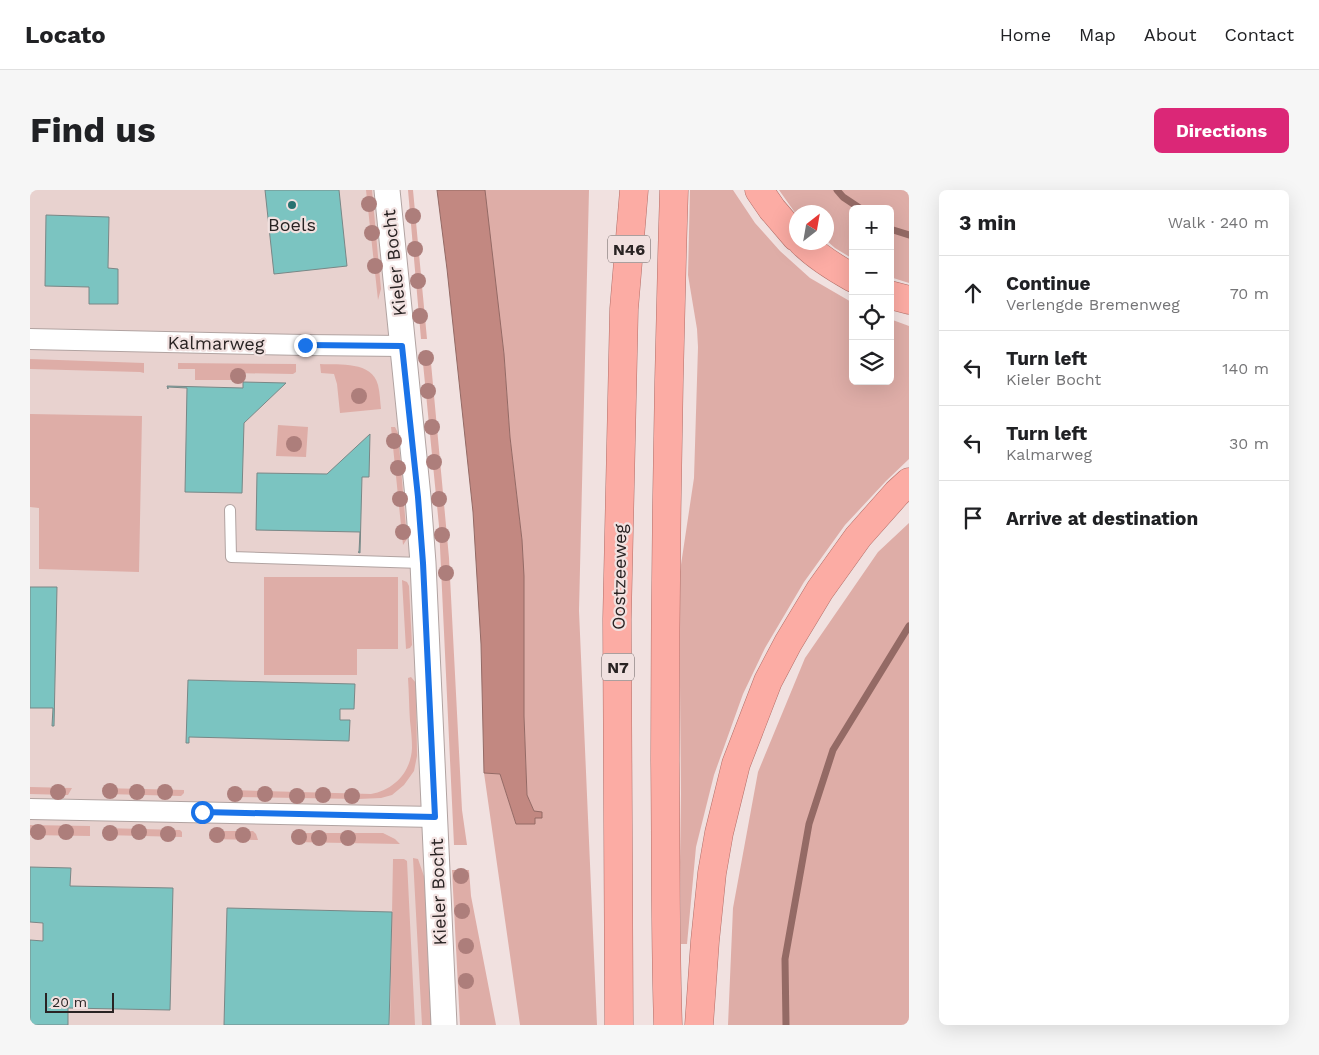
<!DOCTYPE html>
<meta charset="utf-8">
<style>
body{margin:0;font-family:"Work Sans",sans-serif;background:#f6f6f6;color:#202124}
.controls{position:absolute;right:15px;top:15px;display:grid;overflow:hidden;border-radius:8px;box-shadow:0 5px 20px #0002}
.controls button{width:45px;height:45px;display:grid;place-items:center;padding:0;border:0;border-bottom:1px solid #e0e0e0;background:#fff;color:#202124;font:25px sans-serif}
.compass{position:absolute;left:759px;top:15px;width:45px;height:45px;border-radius:50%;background:#fff;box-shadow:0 5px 20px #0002;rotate:31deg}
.scale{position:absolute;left:15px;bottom:12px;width:69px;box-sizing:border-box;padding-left:5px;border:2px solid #292323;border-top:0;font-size:14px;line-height:18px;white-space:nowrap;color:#292323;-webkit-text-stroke:4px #f1e1e0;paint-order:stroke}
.stop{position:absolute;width:15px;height:15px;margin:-11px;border:4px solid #1a73e8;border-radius:50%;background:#fff}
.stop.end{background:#1a73e8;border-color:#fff;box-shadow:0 1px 5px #0008}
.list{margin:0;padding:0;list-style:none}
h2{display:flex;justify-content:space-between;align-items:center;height:65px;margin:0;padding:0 20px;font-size:21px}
h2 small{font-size:16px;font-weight:400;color:#757577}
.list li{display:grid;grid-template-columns:32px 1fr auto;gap:15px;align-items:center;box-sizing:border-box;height:75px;padding:0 20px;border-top:1px solid #e0e0e0}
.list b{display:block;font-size:19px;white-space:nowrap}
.list p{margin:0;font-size:16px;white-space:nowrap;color:#757577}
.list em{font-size:16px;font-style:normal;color:#757577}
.icon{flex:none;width:28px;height:28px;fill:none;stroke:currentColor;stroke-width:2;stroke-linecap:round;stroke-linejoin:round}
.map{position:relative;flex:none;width:879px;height:835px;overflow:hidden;border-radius:8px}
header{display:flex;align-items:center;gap:30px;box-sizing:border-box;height:70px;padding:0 25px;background:#fff;border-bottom:1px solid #e0e0e0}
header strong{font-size:24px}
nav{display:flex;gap:28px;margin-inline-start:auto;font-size:18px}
.intro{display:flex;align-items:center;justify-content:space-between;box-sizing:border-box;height:120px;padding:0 30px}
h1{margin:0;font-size:35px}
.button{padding:12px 22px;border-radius:8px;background:#db2777;color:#fff;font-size:18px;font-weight:700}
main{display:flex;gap:30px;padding:0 30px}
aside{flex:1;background:#fff;border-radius:8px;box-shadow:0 5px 20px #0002}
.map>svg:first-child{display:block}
</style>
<header>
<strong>Locato</strong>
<nav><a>Home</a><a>Map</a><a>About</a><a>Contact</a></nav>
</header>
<div class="intro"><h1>Find us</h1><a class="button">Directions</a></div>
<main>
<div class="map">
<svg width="879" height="835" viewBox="0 0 879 835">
<rect width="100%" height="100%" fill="#f1e1e0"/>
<path fill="#e8d2cf" d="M0,0H363L424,835H0Z"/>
<path fill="#deada7" d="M336,0H342L351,99L348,110Z
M378,0H383L397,149H391Z
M455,0H559L549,421L567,835H490L454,583L470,584L486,634L505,633L504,621L497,605L494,526L492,350L480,247L474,164L461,63Z
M660,0H703L725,33L750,61L780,88L823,113V191H860V129L879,136V269L856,291L815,335L774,392L735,458L713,504L684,585L666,657L657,754H651L650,672L651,604L649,388L664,288L668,157L667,139L658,85Z
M749,0H879V93L860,87V19H823V69L805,58L797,51L796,22H766V24Z
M400,162L419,368L432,620L437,655H424L409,336L392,163Z
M0,169L114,173V183L110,182L0,179Z
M148,173L266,174V182L263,184L203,183L202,190H165V179H148Z
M290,174C310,175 342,171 348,195C350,203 350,211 351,219L310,223L307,194L304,184L291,183Z
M0,224L112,226L109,382L9,379V318L0,317Z
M248,235L278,237L276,267L246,266Z
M361,237H365L368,243L377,349L373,355Z
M879,333V835H698L703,718L728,582L775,468L848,362Z
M234,387H368V459H327V485H234Z
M372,390L377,392L379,396L382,455L380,458L376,459Z
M381,487L386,493L387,566L384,581L374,595L362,605L351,608L328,609L204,607L201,604V600L341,604C364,600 381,582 382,558C382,549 381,540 380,531C379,517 379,502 378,488Z
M0,597L42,598L38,605L0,604Z
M72,598L154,600V603L151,606L77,604Z
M0,635L60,636V646L0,645Z
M74,638L150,640L152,642V647L74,645Z
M182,641H223L226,644L228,650L179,649Z
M265,643H353L365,649L370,654L262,652V646Z
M383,668L388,669L395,689L402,835H392Z
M363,669H374L377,671L385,835H360Z
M422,680H439L441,706L466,835H430Z"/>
<path fill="#c28881" stroke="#946a65" d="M407,0H455L474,164L480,247L492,350L494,386V526L497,605L504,621L512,622V628H505V634H486L470,584L454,583L451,454L443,322L417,79Z"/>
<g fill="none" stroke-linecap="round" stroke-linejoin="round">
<path stroke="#946a65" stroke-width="7" d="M807,0L813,7L831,19
M860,39L879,45
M756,835L755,769L779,634L803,560L879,436"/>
</g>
<path fill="#7bc4c1" stroke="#798786" d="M235,0H309L317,76L244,84Z
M16,25L79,27L78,78L88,79V114H59V97L15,96Z
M213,192L256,193L214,233L212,303L155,302L157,198L138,197V199L137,196L213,198Z
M340,244L339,287H332L330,363L328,362H329L330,342L226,340L227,283L297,284Z
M0,397H27L24,536H22L23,518H0Z
M158,490L325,494L324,519H310V530H320L319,551L159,547V553H156Z
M0,677L41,678L40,696L143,698L140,820L38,818V835H0V750L13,751V733L0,732Z
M197,718L362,722L359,835H194Z"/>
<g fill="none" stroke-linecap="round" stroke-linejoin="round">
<g stroke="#b1a3a1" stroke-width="12">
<path id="service" d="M200,320L201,367L392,373"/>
</g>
<g stroke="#b1a3a1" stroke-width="22">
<path id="minor" d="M0,149L275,155L372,156
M0,619L405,627"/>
</g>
<g stroke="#b1a3a1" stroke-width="27">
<path id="tertiary" d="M357,0L388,307L393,373L414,835"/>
</g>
<g stroke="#b26e68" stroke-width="29">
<path id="trunk" d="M729,0L742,19L766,47
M772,52C787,67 805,78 823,88
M860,105L879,110
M589,835L587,429L594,119L604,0
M638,835C635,747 636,659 635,571C635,380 638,190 644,0
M669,835L675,751L682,683L689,643L706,574L738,491L758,453L790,400L828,347L867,303L879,292"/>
</g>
<use href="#service" stroke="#fff" stroke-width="10"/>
<use href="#minor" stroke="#fff" stroke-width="20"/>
<use href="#tertiary" stroke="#fff" stroke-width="25"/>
<use href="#trunk" stroke="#fcaca4" stroke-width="28"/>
</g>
<g fill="#ad7e7b">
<circle cx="339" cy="14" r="8"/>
<circle cx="383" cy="26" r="8"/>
<circle cx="342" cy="43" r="8"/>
<circle cx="385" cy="59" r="8"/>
<circle cx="345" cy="76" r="8"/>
<circle cx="388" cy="91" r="8"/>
<circle cx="390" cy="126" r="8"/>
<circle cx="396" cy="168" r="8"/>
<circle cx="208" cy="186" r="8"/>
<circle cx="398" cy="201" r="8"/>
<circle cx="329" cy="206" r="8"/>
<circle cx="402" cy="237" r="8"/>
<circle cx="364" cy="251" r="8"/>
<circle cx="264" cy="254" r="8"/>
<circle cx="404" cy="272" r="8"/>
<circle cx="368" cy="278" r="8"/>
<circle cx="370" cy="309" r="8"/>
<circle cx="409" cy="309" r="8"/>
<circle cx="373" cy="342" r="8"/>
<circle cx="412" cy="345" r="8"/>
<circle cx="416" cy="383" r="8"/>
<circle cx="80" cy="601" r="8"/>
<circle cx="28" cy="602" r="8"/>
<circle cx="107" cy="602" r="8"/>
<circle cx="135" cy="602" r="8"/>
<circle cx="205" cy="604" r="8"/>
<circle cx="235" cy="604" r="8"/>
<circle cx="293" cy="605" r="8"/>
<circle cx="267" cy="606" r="8"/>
<circle cx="322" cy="606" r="8"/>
<circle cx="8" cy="642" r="8"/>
<circle cx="36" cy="642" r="8"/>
<circle cx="109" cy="642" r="8"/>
<circle cx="80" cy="643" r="8"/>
<circle cx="138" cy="644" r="8"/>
<circle cx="187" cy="645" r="8"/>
<circle cx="213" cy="645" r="8"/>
<circle cx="269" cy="647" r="8"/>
<circle cx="289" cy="648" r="8"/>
<circle cx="318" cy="648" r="8"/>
<circle cx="431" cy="686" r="8"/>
<circle cx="432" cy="721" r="8"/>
<circle cx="436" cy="756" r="8"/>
<circle cx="436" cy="791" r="8"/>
</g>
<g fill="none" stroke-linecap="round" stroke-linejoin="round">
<path stroke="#1a73e8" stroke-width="6" d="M172,622L405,627L393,373L388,307L372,156L275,155"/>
</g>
<circle fill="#287270" stroke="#f1e1e0" stroke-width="2" cx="262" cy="15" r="5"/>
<g text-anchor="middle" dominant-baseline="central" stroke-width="4.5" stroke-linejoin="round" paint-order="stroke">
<g fill="#f1e1e0" stroke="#655c5c" stroke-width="1">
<rect x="578" y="45.5" width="42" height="27" rx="4"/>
<rect x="572" y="463.5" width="32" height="27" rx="4"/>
</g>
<g font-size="16" font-weight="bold" fill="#292323">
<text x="599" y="59">N46</text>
<text x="588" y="477">N7</text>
</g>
<g font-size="18" fill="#292323" stroke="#f1e1e0">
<text x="262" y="34">Boels</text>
</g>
<g font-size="18" fill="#292323" stroke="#f1e1e0">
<text transform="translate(364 73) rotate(-96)">Kieler Bocht</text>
<text transform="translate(186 153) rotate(1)">Kalmarweg</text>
<text transform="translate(589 387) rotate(-89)">Oostzeeweg</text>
<text transform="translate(408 702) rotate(-92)">Kieler Bocht</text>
</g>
</g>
</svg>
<div class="controls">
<button>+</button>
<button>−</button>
<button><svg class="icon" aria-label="locate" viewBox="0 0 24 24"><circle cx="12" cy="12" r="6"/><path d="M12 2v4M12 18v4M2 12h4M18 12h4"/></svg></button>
<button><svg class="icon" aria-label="layers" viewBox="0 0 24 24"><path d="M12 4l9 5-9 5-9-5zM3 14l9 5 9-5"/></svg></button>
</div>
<svg class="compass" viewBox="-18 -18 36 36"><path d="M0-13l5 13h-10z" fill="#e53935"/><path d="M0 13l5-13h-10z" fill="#757577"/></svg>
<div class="scale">20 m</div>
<div class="stop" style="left:172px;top:622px"></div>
<div class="stop end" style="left:275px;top:155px"></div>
</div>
<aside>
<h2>3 min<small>Walk · 240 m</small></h2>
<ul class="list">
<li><svg class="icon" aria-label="ahead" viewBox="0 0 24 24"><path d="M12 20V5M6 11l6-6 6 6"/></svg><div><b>Continue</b><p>Verlengde Bremenweg</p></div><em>70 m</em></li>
<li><svg class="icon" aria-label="left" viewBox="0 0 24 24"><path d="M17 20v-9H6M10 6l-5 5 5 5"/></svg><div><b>Turn left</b><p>Kieler Bocht</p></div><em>140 m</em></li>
<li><svg class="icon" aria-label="left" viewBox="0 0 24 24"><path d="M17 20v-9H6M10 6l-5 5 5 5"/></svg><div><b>Turn left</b><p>Kalmarweg</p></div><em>30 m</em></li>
<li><svg class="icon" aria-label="arrive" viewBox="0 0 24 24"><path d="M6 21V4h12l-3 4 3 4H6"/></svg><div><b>Arrive at destination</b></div></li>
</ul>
</aside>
</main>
